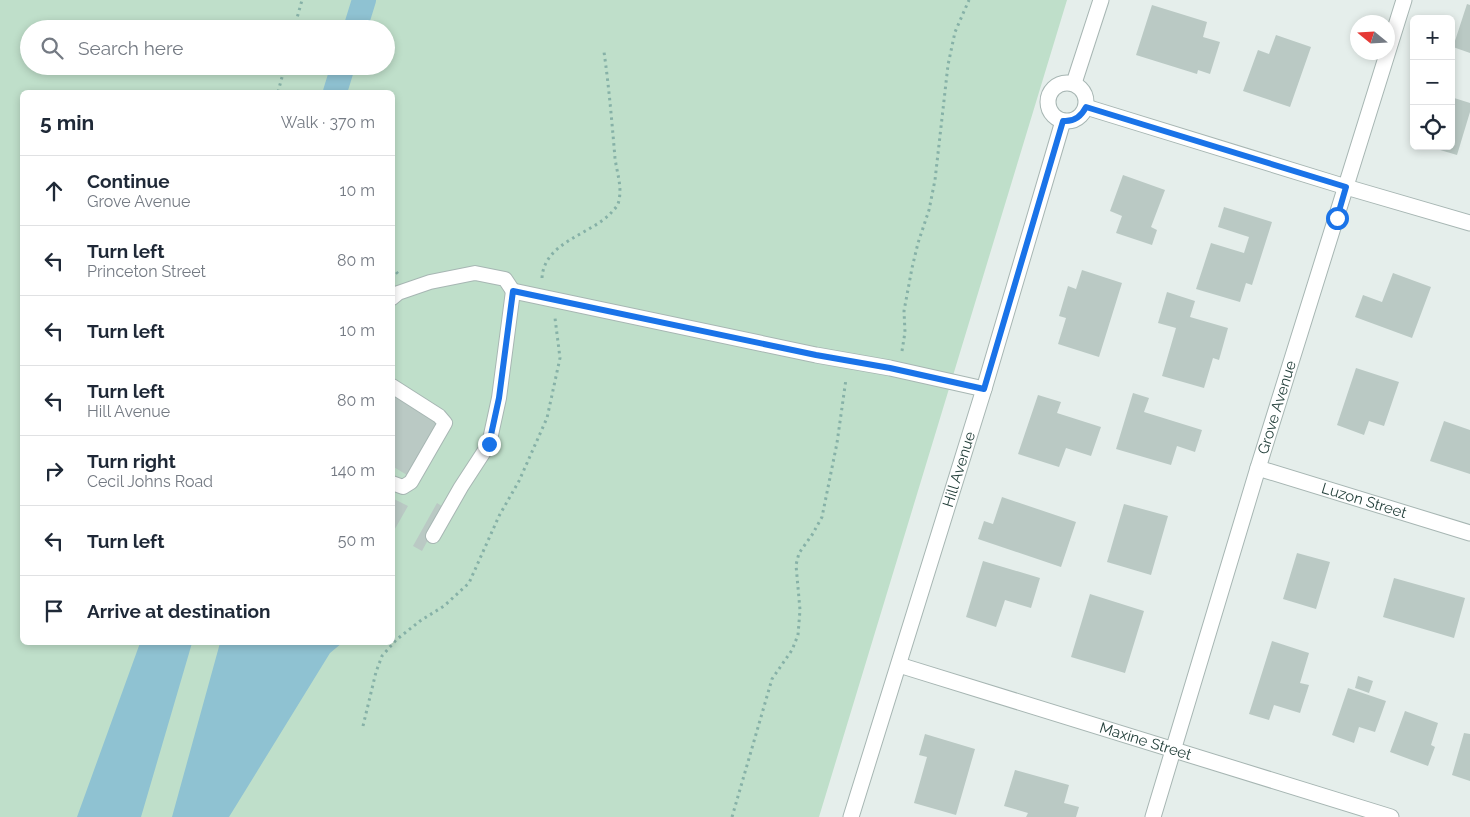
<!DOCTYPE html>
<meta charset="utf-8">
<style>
body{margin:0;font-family:Raleway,sans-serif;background:#f6f6f7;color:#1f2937}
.controls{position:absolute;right:15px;top:15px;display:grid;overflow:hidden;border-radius:8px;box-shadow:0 2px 8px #0003}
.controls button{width:45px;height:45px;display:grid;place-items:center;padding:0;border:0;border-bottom:1px solid #e0e1e3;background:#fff;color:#1f2937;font:25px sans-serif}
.compass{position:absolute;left:1350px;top:15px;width:45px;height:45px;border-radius:50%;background:#fff;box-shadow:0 2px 8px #0003;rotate:288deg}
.stop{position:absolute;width:15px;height:15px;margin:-11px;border:4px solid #1a73e8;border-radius:50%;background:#fff}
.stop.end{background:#1a73e8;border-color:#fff;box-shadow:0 1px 5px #0008}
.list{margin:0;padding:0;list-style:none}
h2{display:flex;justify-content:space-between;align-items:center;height:65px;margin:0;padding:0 20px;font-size:21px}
h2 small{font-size:16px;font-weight:400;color:#747a83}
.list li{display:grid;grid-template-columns:32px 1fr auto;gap:15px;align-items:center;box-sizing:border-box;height:70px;padding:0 20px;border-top:1px solid #e0e1e3}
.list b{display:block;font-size:19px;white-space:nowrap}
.list p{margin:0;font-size:16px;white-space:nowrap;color:#747a83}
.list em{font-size:16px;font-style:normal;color:#747a83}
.icon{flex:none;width:28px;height:28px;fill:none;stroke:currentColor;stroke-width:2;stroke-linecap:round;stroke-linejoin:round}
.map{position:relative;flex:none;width:1470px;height:817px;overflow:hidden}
.search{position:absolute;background:#fff;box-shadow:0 2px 8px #0003;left:20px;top:20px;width:375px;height:55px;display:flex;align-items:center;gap:12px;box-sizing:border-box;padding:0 18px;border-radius:28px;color:#747a83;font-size:19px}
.panel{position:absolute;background:#fff;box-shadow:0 2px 8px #0003;left:20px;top:90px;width:375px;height:555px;border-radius:8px}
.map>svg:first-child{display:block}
</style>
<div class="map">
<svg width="1470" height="817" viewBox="0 0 1470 817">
<rect width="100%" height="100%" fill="#e5eeeb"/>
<path fill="#bfdfca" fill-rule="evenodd" d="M0,0H1067L819,817H0ZM29,29H386V66H29ZM22,92H392V642H22Z"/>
<path fill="#8fc2d2" d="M140,643H192L141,817H77Z
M220,643H342L330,653L229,817H172Z"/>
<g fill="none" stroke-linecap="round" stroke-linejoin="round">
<path stroke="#8fc2d2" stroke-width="24" d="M355,29L364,0
M335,92L343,66"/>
</g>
<path fill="#bac9c4" d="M1467,4L1470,5V53L1453,47Z
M1152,5L1207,22L1203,37L1220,42L1210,74L1198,70L1197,74L1136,55Z
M1276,35L1311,47L1290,107L1243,91L1258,50L1269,54Z
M1451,97L1470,103V112L1457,155L1430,147L1451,146Z
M1123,175L1165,190L1151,227L1157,230L1152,245L1116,233L1122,216L1110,211Z
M1224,207L1272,222L1252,285L1246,283L1240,302L1196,289L1211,243L1244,253L1249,237L1218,227Z
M1082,270L1122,283L1099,357L1058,344L1066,318L1059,316L1068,286L1076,289Z
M1393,273L1431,287L1412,338L1355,317L1363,295L1382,302Z
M1167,292L1195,301L1190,317L1228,328L1219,360L1213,358L1204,388L1162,376L1176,328L1158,323Z
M1356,368L1399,382L1384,426L1369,421L1364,435L1337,425Z
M1133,393L1149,398L1144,412L1202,430L1195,452L1177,446L1171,465L1116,449Z
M392,394L438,422L407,475L392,466Z
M1038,395L1061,402L1057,413L1101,427L1091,456L1066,448L1059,467L1018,454Z
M1444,421L1470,430V474L1430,461Z
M1002,497L1076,522L1061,567L978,539L984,521L993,524Z
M392,498L408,506L392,534Z
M437,503L445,508L422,551L413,546Z
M1124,504L1168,516L1151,575L1107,562Z
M1297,553L1330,562L1316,609L1283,599Z
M983,561L1040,578L1031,608L1005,600L996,627L966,617Z
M1394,578L1465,598L1454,638L1383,617Z
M1090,594L1144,611L1125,673L1071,657Z
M1272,641L1309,653L1300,683L1309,685L1300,713L1274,705L1269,720L1249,714Z
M1358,676L1373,681L1369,693L1355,688Z
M1348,688L1386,701L1375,732L1359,727L1354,743L1332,735Z
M1405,711L1438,723L1431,745L1435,747L1428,766L1390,752Z
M1464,733L1470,734V781L1452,775Z
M925,734L975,749L956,815L914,803L927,757L919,755Z
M1015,770L1069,785L1064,803L1079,807L1076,817H1026L1028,813L1004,806Z"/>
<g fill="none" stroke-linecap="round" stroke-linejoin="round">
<g stroke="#a7b6b3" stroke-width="16">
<path id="lane" d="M392,298L398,293L430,282L475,273L505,279L513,291L499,398L489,444L461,487L433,536
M392,386L439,416L445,423L411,482L403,487L392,483"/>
</g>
<g stroke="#a7b6b3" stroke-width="17">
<g id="street">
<circle cx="1067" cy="102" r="19"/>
<path d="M1074,83L1101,0"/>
<path d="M1086,107L1346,187L1470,223"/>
<path d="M513,291L816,355L890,368L984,389"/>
<path id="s1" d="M1258,468L1470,533"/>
<path id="s2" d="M899,665L1391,817"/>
<path id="s3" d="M851,817L984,389L1063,121"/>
<path id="s4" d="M1153,817L1258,468L1404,0"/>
</g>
</g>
<path stroke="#86b1a7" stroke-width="3" stroke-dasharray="2.5 4" stroke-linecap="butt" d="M294,29L302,0
M278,92L285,66
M392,267L398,274
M542,278C544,242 590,235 611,213C613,210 617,207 618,204C623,188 617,174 615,158C612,123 609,87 604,52
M902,351L905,332L904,311L912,268L918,243L929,210L935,180L948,65L955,32L969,0
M363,726L376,672L382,656L396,640L420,621L444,606L469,583L499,516L519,481L547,418L560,358L555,318
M732,817L772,679L792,650L798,635L800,610L796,565L799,553L812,535L822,517L837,443L846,379"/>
<use href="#lane" stroke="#fff" stroke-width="14"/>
<use href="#street" stroke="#fff" stroke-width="15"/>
</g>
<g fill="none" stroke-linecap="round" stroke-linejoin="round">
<path stroke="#1a73e8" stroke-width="6" d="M489,444L499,398L513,291L816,355L890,368L984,389L1063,121C1074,122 1081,117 1086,107L1346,187L1337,218"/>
</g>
<g text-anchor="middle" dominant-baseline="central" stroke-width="4.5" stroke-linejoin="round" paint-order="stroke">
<g font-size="15" fill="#24403b" stroke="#f6faf9">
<text stroke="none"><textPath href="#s4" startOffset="428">Grove Avenue</textPath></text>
<text stroke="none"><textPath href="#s3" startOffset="364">Hill Avenue</textPath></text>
<text stroke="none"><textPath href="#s1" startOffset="111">Luzon Street</textPath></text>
<text stroke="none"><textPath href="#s2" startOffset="258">Maxine Street</textPath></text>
</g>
</g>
</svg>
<div class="controls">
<button>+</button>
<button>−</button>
<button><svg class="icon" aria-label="locate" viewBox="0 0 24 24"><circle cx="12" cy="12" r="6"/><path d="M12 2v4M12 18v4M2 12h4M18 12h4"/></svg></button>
</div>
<svg class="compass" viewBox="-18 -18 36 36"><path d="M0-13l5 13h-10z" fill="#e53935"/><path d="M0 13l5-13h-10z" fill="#747a83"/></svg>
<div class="stop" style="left:1337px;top:218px"></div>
<div class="stop end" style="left:489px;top:444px"></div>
<div class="search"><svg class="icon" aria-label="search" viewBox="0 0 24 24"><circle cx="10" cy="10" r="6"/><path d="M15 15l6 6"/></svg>Search here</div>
<section class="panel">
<h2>5 min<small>Walk · 370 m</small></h2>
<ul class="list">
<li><svg class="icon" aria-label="ahead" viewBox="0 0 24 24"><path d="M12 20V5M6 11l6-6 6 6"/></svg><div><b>Continue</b><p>Grove Avenue</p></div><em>10 m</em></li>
<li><svg class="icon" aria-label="left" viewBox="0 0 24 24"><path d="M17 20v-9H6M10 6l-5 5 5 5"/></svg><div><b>Turn left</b><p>Princeton Street</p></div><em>80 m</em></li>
<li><svg class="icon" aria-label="left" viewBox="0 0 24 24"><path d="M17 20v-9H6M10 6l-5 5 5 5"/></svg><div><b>Turn left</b></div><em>10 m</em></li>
<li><svg class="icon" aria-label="left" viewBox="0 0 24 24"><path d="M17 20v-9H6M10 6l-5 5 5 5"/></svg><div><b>Turn left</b><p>Hill Avenue</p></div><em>80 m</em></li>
<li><svg class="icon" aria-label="right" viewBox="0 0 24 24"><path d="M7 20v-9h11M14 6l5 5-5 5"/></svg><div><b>Turn right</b><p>Cecil Johns Road</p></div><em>140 m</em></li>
<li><svg class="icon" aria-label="left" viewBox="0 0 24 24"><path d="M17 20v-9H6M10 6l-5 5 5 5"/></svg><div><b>Turn left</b></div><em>50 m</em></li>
<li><svg class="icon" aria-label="arrive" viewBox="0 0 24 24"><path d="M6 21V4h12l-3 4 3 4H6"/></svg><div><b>Arrive at destination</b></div></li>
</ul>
</section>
</div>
